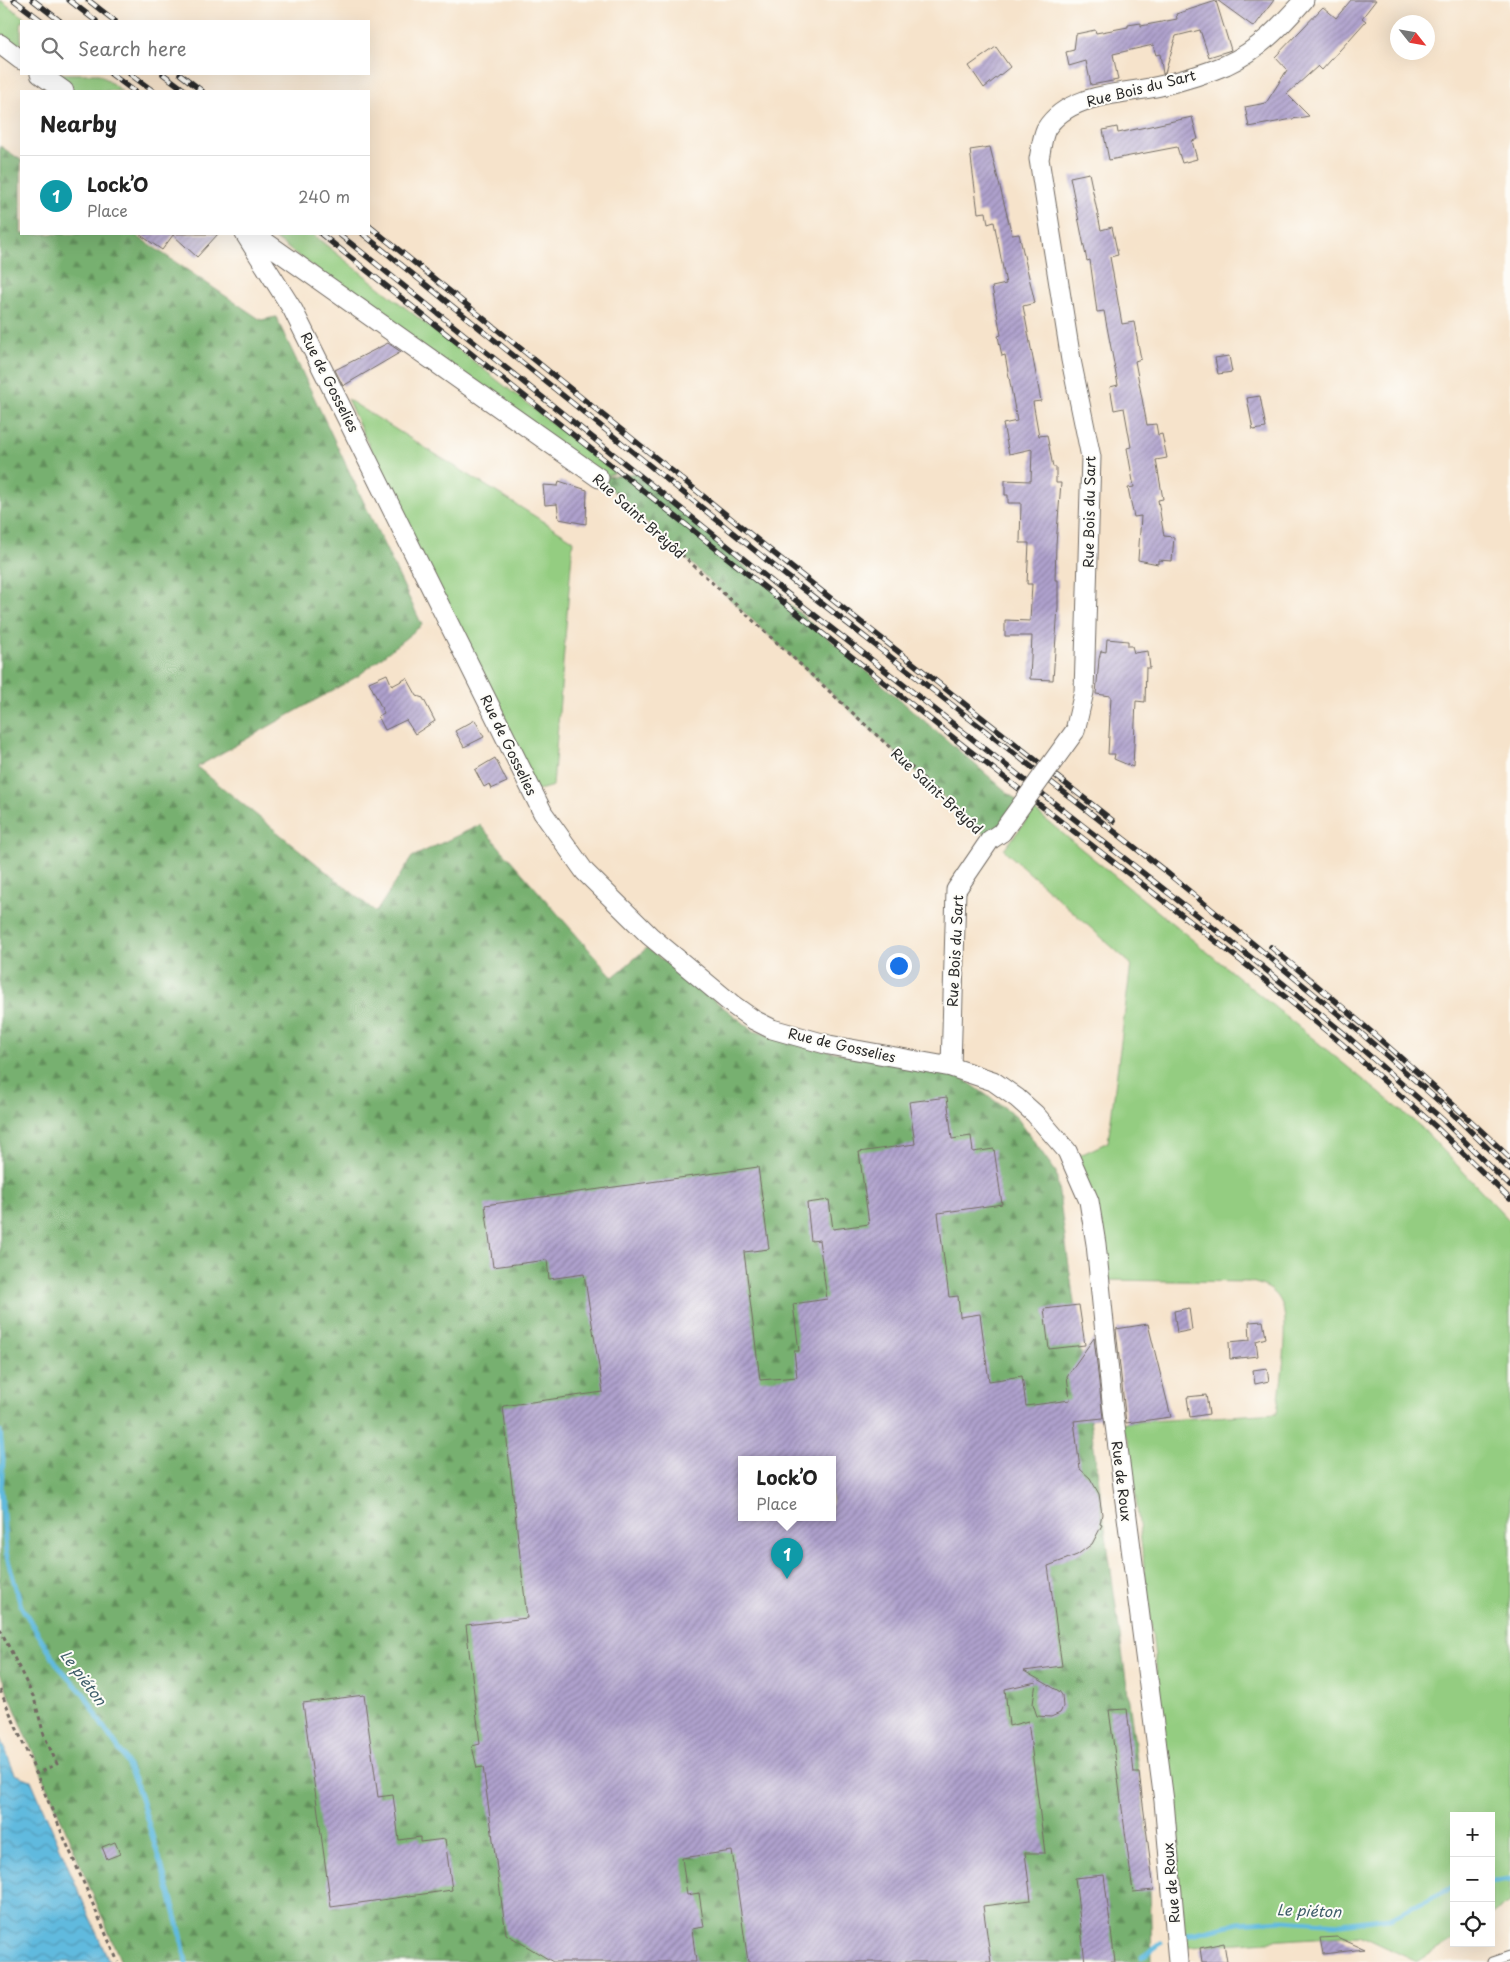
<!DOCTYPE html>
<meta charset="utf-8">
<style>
body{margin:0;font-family:"Playpen Sans",sans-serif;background:#f2f2f2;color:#222}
.controls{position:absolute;right:15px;bottom:15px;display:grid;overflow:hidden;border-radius:0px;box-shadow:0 5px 20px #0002}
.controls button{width:45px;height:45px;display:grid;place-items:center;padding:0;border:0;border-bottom:1px solid #e0e0e0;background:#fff;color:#222;font:25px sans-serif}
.compass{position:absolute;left:1390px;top:15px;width:45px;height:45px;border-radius:50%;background:#fff;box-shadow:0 5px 20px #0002;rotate:121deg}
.you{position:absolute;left:898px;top:965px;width:18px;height:18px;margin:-12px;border:4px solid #fff;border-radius:50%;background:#1a73e8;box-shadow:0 0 0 8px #1a73e833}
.badge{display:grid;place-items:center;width:32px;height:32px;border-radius:50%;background:#b45309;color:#fff;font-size:16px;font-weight:700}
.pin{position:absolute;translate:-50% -41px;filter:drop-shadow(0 1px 2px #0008)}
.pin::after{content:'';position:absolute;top:26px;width:18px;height:15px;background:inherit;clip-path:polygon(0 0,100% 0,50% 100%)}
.popup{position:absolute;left:738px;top:1456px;width:98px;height:65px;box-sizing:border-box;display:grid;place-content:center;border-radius:0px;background:#fff;filter:drop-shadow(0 1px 4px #0005);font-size:16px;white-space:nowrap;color:#767676}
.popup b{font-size:19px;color:#222}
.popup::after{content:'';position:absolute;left:50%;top:100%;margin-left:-10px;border:10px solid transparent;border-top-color:#fff}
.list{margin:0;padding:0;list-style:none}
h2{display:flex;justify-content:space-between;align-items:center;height:65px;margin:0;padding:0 20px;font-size:21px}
h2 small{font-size:16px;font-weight:400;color:#767676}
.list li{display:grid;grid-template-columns:32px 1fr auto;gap:15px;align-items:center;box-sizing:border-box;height:80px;padding:0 20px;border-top:1px solid #e0e0e0}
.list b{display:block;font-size:19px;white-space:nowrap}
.list p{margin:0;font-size:16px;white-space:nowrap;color:#767676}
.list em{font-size:16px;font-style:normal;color:#767676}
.icon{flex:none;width:28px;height:28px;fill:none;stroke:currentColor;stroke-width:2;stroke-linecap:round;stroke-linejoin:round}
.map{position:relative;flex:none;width:1510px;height:1962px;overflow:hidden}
.search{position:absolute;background:#fff;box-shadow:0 5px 20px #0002;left:20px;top:20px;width:350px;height:55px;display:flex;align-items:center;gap:12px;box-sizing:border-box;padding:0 18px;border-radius:0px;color:#767676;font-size:19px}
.panel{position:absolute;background:#fff;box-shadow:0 5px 20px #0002;left:20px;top:90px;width:350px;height:145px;border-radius:0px}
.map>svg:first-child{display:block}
</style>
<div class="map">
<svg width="1510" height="1962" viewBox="0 0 1510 1962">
<defs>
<pattern id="forest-firs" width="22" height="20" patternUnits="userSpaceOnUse" patternTransform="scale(1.25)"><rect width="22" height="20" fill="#77b06f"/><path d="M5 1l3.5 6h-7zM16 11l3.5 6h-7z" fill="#628f5b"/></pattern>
<pattern id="water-waves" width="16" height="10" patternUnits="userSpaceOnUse" patternTransform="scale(1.25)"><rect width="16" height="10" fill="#61bade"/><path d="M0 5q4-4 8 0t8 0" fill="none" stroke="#5097b4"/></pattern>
<pattern id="building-hatch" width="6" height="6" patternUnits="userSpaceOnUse" patternTransform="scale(1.25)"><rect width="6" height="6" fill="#afa1cd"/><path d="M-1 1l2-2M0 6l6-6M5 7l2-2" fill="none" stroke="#8f83a7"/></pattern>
</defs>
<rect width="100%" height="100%" fill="#fdfcf7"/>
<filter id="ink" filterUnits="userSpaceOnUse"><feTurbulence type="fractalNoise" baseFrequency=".02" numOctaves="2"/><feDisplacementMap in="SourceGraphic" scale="10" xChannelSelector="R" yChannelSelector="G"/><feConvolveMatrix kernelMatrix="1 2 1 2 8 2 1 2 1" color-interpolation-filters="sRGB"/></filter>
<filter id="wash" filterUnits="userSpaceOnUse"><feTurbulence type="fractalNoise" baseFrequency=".0096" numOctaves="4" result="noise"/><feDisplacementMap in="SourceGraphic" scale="20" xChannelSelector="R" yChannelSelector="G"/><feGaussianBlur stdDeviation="1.12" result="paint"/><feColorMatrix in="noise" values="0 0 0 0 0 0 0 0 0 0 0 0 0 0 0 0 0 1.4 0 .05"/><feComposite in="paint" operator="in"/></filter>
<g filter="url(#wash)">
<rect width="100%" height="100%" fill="#f6e3cb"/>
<path fill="#94cd81" stroke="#607c56" d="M0,0L29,21H21V53L0,37Z
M50,74H99L122,91H74Z
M269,234H312L615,473L599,478Z
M347,399L573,540L553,786L532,792Z
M1034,810L1421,1127L1510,1221V1903L1491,1915V1816H1454V1939L1417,1962L1360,1935L1176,1947L1167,1759L1129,1440L1119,1423L1277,1413C1280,1389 1292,1319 1280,1300C1274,1289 1263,1285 1251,1282L1100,1280L1076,1157L1108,1142L1131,964L1004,850Z"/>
<path fill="url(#forest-firs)" stroke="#516e4d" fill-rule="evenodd" d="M0,146L21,160V234H134L261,320L276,317L422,625L358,676L197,767L376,912L412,857L480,825L613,977L647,948L754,1031L812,1048L958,1075L1015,1115L1056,1172L1149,1846L1152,1962H121L0,1673ZM742,1460H832V1518H742Z
M637,473L1022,805L990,840L599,478Z"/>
<path fill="url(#water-waves)" stroke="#467284" d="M0,1738L15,1774L31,1780L109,1962H0Z"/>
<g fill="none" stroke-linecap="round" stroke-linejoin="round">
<path stroke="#61bade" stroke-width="5" d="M0,1431L3,1460L1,1488L6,1553L21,1606L58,1666L85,1695L102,1725L123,1755L137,1786L172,1901L181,1935L186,1962
M1491,1882L1510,1879
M1187,1935L1238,1923L1282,1920L1341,1924L1390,1918L1454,1887
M1142,1957L1161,1943"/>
</g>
<g id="blocks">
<path fill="url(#building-hatch)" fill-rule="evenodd" d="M1217,0H1274L1254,27Z
M1351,0H1376L1362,18L1366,21L1322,70L1318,66L1287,94L1309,116L1249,127L1245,107L1266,103L1287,70L1275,57L1323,7L1336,18Z
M1216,1L1231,50L1228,51L1209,57L1200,30L1176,36L1165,73L1163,74L1160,54L1156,55L1153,45L1113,54L1118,80L1091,85L1086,61L1069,66L1066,52L1074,50L1076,34L1095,30L1096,33L1128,27V25L1141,23V26L1177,19L1176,14Z
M996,47L1010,67L984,88L969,66Z
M1192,117L1198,139L1192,141L1197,159L1182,163L1177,147L1109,160L1103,130L1117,127L1118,133Z
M990,147L1012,235L1019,234L1035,303L1023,306L1041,401L1033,402L1039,436L1047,435L1053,467H1056V483H1061L1056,544L1055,580H1058V607L1053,680L1030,679L1032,636H1005V620L1030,621L1032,584H1027L1029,543H1020L1021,503H1008V495H1005V480L1031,481L1032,449L1009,454L1003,424L1017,421L1005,355L1002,356L998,336L1001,335L992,287L1006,284L994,222L988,224L986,212L978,213L970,150Z
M1089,173L1101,230L1112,227L1118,255L1110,257L1122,324L1134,322L1141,359L1135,361L1147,425L1156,424L1158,435L1162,434L1167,458L1156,460L1163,499L1158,500L1164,536L1174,537L1172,561L1158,560V564L1138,560L1141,516L1134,517L1128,488L1134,487L1127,448L1131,447L1124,408L1114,410L1110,387L1118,385L1104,311L1097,312L1090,260L1087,261L1070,177Z
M139,234H218L197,257L173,235L162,250Z
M388,343L401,352L343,386L335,370Z
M1229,356L1232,372L1218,374L1215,358Z
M1260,396L1266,428L1253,430L1247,398Z
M559,481L587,490L586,524L559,519L557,504L545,505L543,485L558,486Z
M1107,639L1128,641V646H1132L1134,653L1148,651L1150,668H1146L1145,702L1136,701L1133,767L1114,759L1115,754H1108L1111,696L1096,694L1099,659L1101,651L1106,652Z
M387,674L392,686L407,678L417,696L423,698L435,721L415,734L406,720L385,730L378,716L384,713L369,682Z
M475,720L484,737L464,747L455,731Z
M495,758L507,782L491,789L489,784L484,787L475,770Z
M947,1097L952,1139L971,1136L973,1152L994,1149L1002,1204L938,1213L949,1297L958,1296L960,1317L980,1314L989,1381L1022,1376L1026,1406L1070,1400L1067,1376L1094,1338L1103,1418L1074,1421L1080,1469L1090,1478L1099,1494L1102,1514L1100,1524L1102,1525L1092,1544L1077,1555L1048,1566L1062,1666L1024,1671L1059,1691L1062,1695L1063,1707L1060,1713L1051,1717L1037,1716L1033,1704L1036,1682L1005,1689L1009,1726L1028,1721L1045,1853H1025L1031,1900L983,1906L991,1962H748L732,1851L682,1858L687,1895L699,1893L704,1927L692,1929L696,1962H553L506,1934L483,1767L477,1768L472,1746L480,1744L466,1625L527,1618L503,1406L603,1392L584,1274L549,1279L547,1260L493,1267L485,1205L758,1167L769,1249L744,1252L760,1380L797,1377L794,1351H799L793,1304L827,1299L819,1240L811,1241L807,1203L829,1200L833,1229L869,1224L859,1152L915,1144L909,1102ZM742,1460H832V1518H742Z
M1079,1305L1085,1345L1049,1349L1044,1309Z
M1189,1308L1192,1330L1177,1333L1174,1311Z
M1263,1321L1266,1338L1256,1341L1258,1356L1230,1359L1229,1342L1250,1340L1249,1322Z
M1148,1324L1171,1417L1126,1423L1116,1329Z
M1267,1368L1269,1381L1255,1384L1253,1370Z
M1206,1395L1209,1414L1190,1417L1187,1397Z
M364,1695L378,1797L393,1795L399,1840L420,1837V1842L445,1839L452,1890L331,1907L303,1703Z
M1127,1709L1134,1773H1139L1154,1890L1133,1892L1109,1710Z
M115,1842L120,1854L107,1859L102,1847Z
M1104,1875L1115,1962H1085L1075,1878Z
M1337,1937L1364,1949L1323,1954L1320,1938Z
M1224,1943L1227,1962H1202L1200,1948Z"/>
</g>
</g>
<g filter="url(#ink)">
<use href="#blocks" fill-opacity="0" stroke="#726b63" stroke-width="1"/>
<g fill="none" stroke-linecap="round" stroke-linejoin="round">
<g stroke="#726b63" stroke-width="11">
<path id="lane" d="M1492,1962L1510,1956"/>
</g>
<g stroke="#726b63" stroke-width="21">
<path id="street" d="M0,44L21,60
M40,74L64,91
M245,234L293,310L543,813L585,872L650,936L733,1005L754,1020L772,1029L829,1045L951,1067L993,1081L1017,1098L1035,1114L1067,1151L1089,1201L1096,1244L1112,1402L1164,1801L1178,1962
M254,234L599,478
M1075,731L1084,692L1091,457L1071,360L1039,159C1041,150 1042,137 1046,129C1070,91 1126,95 1164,85C1184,80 1207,73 1226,65C1259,50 1280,27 1304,0
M951,1067L956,890L990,840L1002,832"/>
</g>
<path stroke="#726b63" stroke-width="3" stroke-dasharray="4 4" stroke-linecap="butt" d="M611,489L977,828
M0,1629L34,1698L44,1735L57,1764L36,1774
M0,1690L118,1962"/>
<use href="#lane" stroke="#fff" stroke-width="9"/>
<use href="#street" stroke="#fff" stroke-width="19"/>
<g stroke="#2b2b2b" stroke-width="5.5">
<path id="rail" d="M14,0L42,21
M33,0L60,21
M69,0L96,21
M88,0L115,21
M111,74L134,91
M130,74L153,91
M163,74L186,91
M180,74L202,91
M369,226L791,567L1113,821
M321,234L965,747L1249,967L1341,1043L1435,1126L1510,1199
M339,234L775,584L1254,960L1347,1036L1442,1119L1510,1186
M363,234L784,574L1165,871L1354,1027L1449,1110L1510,1170
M1271,947C1353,1015 1433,1084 1510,1158"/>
</g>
<use href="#rail" stroke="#fdfcf7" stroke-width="4" stroke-dasharray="11" stroke-linecap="butt"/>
<g stroke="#726b63" stroke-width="21" stroke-linecap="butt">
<path id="street-bridge" d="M1002,832L1075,731"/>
</g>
<use href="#street-bridge" stroke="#fff" stroke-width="19"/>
</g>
</g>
<g text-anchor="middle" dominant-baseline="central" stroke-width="4" stroke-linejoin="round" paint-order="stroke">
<g font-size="14" fill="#2b2b2b" stroke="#fdfcf7">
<text transform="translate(1141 88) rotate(-14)">Rue Bois du Sart</text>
<text transform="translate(330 382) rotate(63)">Rue de Gosselies</text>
<text transform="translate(1089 512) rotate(-89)">Rue Bois du Sart</text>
<text transform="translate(639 516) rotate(42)">Rue Saint-Brèyôd</text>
<text transform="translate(509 745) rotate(64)">Rue de Gosselies</text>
<text transform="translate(937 791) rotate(43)">Rue Saint-Brèyôd</text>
<text transform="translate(955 951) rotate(-87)">Rue Bois du Sart</text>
<text transform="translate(842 1045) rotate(13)">Rue de Gosselies</text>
<text transform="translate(1122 1481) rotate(83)">Rue de Roux</text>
<text transform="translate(1171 1883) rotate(-95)">Rue de Roux</text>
</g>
<g font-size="15" font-style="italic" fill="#3e5d6a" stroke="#fdfcf7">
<text transform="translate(84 1677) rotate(53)">Le piéton</text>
<text transform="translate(1309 1910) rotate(2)">Le piéton</text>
</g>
</g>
</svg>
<div class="controls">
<button>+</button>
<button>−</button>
<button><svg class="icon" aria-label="locate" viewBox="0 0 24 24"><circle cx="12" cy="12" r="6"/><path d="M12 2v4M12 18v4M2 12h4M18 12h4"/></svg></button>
</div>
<svg class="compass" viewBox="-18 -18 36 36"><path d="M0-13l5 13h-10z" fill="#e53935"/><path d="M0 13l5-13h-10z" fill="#767676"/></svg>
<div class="you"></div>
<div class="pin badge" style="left:787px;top:1579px;background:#0f9aa8">1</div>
<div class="popup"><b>Lock’O</b>Place</div>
<div class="search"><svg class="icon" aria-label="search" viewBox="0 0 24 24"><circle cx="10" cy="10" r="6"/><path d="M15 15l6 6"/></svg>Search here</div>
<section class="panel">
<h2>Nearby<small></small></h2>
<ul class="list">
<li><span class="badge" style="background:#0f9aa8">1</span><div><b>Lock’O</b><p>Place</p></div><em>240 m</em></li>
</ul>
</section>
</div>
